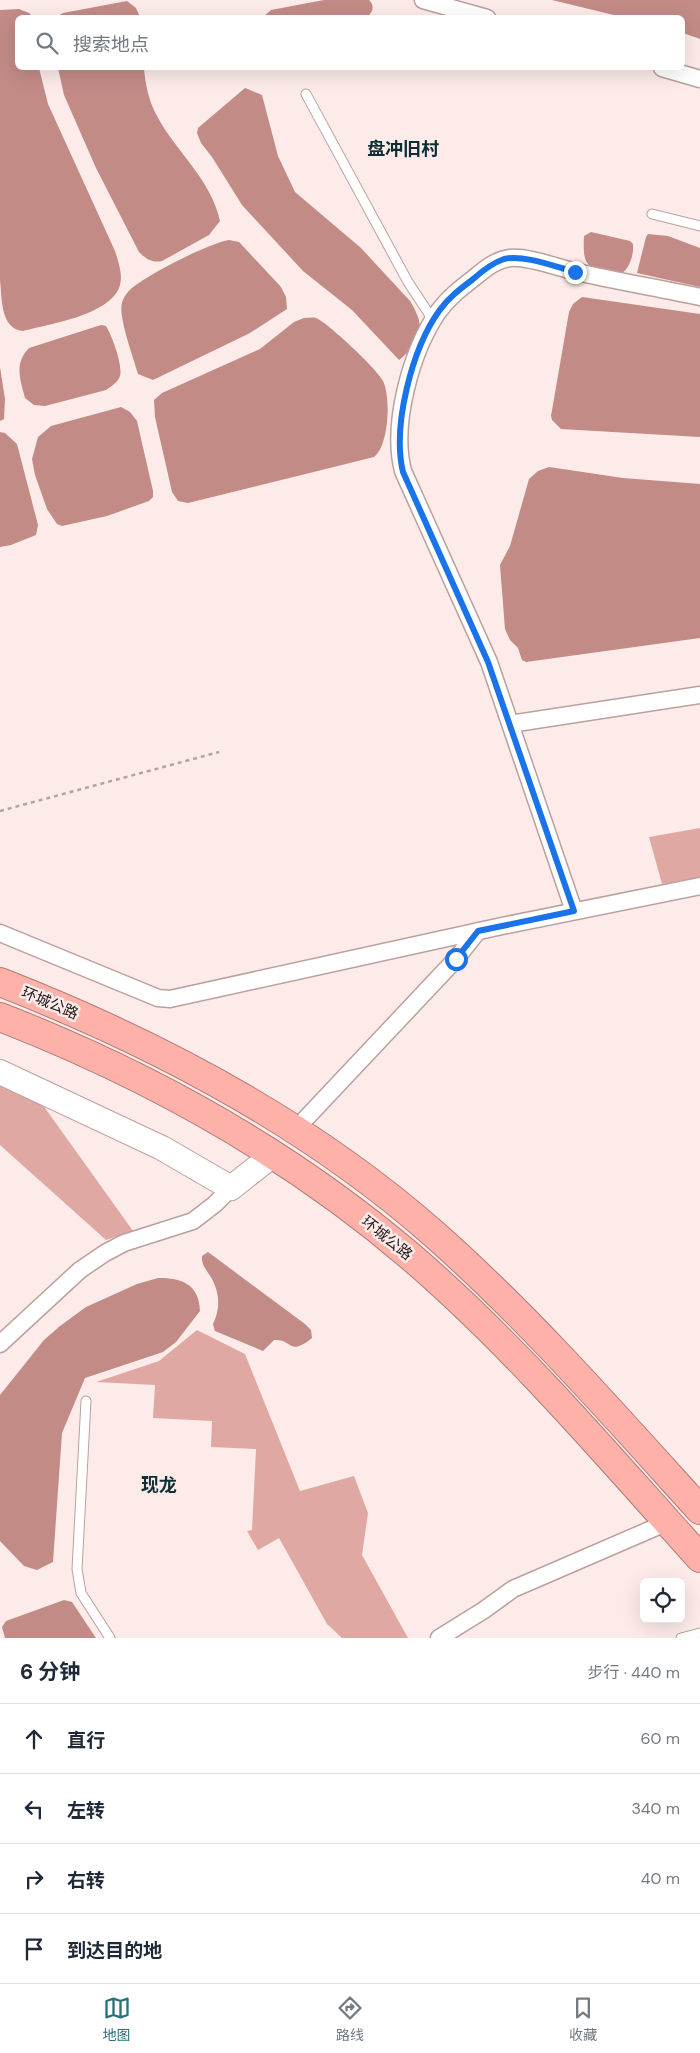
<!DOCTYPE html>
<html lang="zh">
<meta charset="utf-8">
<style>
body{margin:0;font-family:"DM Sans","Noto Sans SC",sans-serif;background:#f6f6f7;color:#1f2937}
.controls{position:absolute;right:15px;bottom:15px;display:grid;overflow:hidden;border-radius:8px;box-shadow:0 5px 20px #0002}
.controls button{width:45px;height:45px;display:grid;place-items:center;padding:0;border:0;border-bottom:1px solid #e0e1e3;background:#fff;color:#1f2937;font:25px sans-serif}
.stop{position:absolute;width:15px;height:15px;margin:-11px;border:4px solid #1a73e8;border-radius:50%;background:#fff}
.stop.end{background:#1a73e8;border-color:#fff;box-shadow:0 1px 5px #0008}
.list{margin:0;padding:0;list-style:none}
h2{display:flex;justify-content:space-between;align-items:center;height:65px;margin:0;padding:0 20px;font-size:21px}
h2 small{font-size:16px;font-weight:400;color:#747a83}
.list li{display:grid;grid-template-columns:32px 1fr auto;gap:15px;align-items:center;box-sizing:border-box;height:70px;padding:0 20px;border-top:1px solid #e0e1e3}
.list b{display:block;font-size:19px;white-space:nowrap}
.list em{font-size:16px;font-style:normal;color:#747a83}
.icon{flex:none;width:28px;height:28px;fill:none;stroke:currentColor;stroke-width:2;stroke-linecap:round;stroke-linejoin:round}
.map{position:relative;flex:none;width:700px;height:1638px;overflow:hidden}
.search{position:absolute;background:#fff;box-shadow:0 5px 20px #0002;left:15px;right:15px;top:15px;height:55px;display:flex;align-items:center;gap:12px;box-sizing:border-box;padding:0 18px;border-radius:8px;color:#747a83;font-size:19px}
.sheet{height:345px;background:#fff}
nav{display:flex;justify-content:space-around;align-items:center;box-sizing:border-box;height:70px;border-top:1px solid #e0e1e3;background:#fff;font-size:14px;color:#747a83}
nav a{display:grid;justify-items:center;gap:2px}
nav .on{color:#287179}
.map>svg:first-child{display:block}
</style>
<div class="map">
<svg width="700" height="1638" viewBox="0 0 700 1638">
<rect width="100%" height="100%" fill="#fcebe8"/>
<path fill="#e0a8a2" d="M700,828V877L662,884L649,837Z
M0,1080L40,1101L133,1231L106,1240L0,1145Z
M197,1330L245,1354L300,1491L354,1476L368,1513L362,1555L408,1638H342L327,1624L279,1538L258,1550L247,1531L252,1530L256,1449L211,1447L212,1421L153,1418L155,1385L96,1382L159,1361Z"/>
<path fill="#c28b86" d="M324,0H369C375,6 373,12 367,17H263L271,10Z
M552,0H700V39L683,33L682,18L622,17Z
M127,1L136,8L140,17H56L63,13Z
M19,9L29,13L33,17L18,18V68H39L48,104L115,251C118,261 123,274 120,285C112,315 49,324 23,331C0,329 2,297 0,280V10Z
M58,68H144C145,83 149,102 157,116C176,152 211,179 220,221L209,235L162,261C152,263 146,259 139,252L96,168L64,95Z
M245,88L262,95L278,156L295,192L361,248L410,301C415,309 420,319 420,328C420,338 407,355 399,360L352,310L303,271L242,205L212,157L201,143L197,133L198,128Z
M591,232L630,241L633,244C634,254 630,268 621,274C590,267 582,272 584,236Z
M648,234L668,236L700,248V287L637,273L646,237Z
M229,240L239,242L281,287L286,297L287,309L250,333L153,380L138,374C134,359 118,317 122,303C123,298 128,291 132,288C151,273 207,244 229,240Z
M582,297L700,314V437L561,429L552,420L551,416L569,312L573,304Z
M304,318C308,318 313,317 316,318C327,322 378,370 383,381C391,397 389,446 374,457L188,503L178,501L172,492L155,417L154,400L162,393L260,349L294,322Z
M101,325L106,326C112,336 123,365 120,376C118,382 112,386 106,390L45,406L34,405L25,398C20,379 14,363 29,348Z
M0,367L5,399L4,419L0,421Z
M121,407L130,412L137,421L153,491V497L149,501L107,516L62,526L57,524L47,509L35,475L32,459L38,437L51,426Z
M0,432L5,433L17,444L38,525L36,535L11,545L0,547Z
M549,467L623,478L700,484V638L526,662L522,660L518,648L510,640L505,629L500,565L510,546L529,479L538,471Z
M208,1252L305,1324L311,1330L312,1338C288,1357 294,1339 274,1340L263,1351L215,1331L213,1324C220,1309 220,1296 213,1281C209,1272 201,1267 202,1256Z
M158,1278C182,1278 199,1284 200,1311L176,1342L163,1352L85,1378L62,1433L53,1562L37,1570L24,1566L0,1541V1395L44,1340L60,1326L86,1307L137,1284Z
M64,1600L72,1602L96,1638H5L2,1627L6,1621Z"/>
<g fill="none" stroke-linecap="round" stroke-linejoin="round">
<g stroke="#bba09d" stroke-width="11">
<path id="lane" d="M306,94L408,282L433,320
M652,214L700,226
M86,1401L77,1569L81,1593L110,1638
M681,1638L700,1633"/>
</g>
<g stroke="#bba09d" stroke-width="19">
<path id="street" d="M423,0L487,18
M662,68L700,79
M510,724L700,695
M574,911L489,662L403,471C391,424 411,352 438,312C448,298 461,288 474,278C485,269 495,260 510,258C527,256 556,267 573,271C615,281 658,288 700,297
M0,933L158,998L170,999L502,926L700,886
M295,1130L456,959L478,931
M0,1344L80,1270L105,1253L124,1243L193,1221L215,1204L231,1188
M439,1638L484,1610L513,1589L668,1522"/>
</g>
<g stroke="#bba09d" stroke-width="26">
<path id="secondary" d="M0,1072L162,1148L231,1188L274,1154"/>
</g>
<g stroke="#b07b76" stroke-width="30">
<path id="highway" d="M0,982C156,1043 308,1123 434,1234C530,1319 614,1415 700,1510
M0,1017C149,1075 289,1153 410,1256C516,1347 607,1455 700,1558"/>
</g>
<path stroke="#b2a4a1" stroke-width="2.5" stroke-dasharray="4 4" stroke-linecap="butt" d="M0,811L219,752"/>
<use href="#lane" stroke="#fff" stroke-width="9"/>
<use href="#street" stroke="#fff" stroke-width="16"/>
<use href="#secondary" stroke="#fff" stroke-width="24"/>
<use href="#highway" stroke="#fdb1a9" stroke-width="28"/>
</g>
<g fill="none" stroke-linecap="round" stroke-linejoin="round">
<path stroke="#1a73e8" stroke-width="6" d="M456,959L478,931L574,911L488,662L403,472C392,426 412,349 439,311C448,298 460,289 472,280C482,271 492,263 504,259C523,254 556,267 575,272"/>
</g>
<g text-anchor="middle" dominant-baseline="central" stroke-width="5" stroke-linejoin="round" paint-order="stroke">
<g font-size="15" fill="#211817" stroke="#fcebe8">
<text transform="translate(50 1003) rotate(23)">环城公路</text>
<text transform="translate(387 1238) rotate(39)">环城公路</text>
</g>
<g font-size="18" font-weight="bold" fill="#0c2f33" stroke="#fcebe8">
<text x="403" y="149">盘冲旧村</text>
<text x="159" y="1485">现龙</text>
</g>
</g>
</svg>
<div class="controls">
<button><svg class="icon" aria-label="locate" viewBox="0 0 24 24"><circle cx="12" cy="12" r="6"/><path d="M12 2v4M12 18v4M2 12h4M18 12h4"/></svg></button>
</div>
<div class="stop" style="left:456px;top:959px"></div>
<div class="stop end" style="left:575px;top:272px"></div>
<div class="search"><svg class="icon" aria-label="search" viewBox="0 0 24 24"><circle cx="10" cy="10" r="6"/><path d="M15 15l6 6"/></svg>搜索地点</div>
</div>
<section class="sheet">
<h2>6 分钟<small>步行 · 440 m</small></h2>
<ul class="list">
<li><svg class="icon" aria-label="ahead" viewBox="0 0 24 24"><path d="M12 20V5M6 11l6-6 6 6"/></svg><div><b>直行</b></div><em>60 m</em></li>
<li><svg class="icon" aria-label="left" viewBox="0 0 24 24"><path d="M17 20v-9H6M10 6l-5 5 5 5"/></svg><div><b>左转</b></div><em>340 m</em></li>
<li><svg class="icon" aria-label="right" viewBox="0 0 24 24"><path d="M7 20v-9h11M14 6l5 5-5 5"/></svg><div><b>右转</b></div><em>40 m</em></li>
<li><svg class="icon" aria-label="arrive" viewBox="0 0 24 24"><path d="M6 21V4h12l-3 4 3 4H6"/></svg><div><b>到达目的地</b></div></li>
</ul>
</section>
<nav>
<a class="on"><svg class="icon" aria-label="map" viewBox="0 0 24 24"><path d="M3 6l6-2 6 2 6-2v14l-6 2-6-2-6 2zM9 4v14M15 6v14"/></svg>地图</a>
<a><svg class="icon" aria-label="directions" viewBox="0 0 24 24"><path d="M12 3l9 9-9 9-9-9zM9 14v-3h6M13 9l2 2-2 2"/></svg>路线</a>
<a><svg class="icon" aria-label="saved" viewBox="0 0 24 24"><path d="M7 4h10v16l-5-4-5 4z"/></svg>收藏</a>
</nav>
